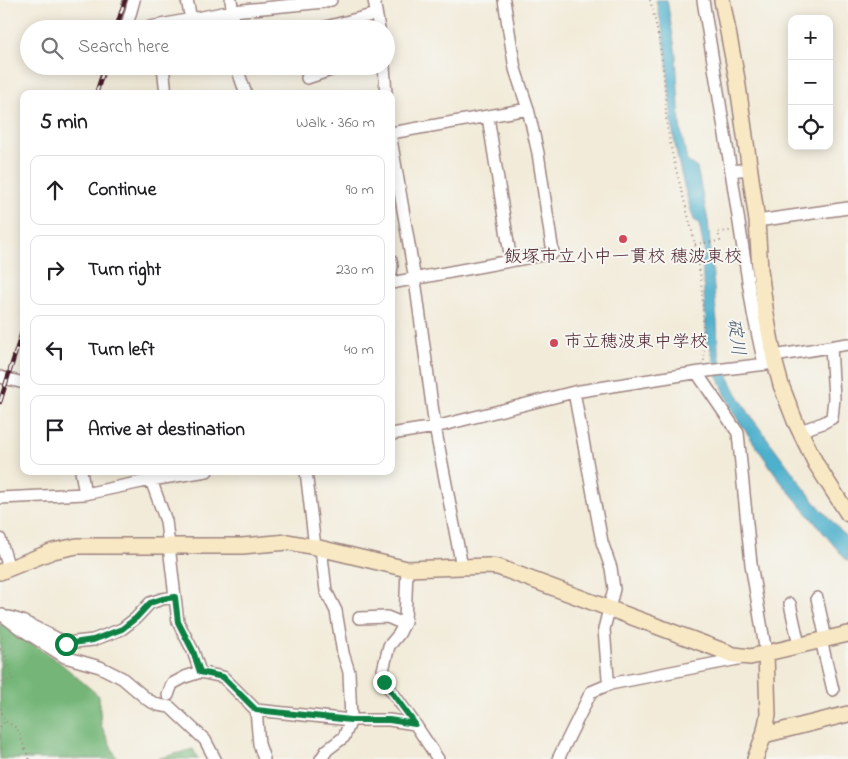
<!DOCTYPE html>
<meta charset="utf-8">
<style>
body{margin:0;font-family:"Indie Flower","Klee One",sans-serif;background:#f2f2f2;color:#202124}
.controls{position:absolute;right:15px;top:15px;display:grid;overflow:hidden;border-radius:10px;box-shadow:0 2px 12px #0003}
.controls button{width:45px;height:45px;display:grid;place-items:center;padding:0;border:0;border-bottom:1px solid #e0e0e0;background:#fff;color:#202124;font:25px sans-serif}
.stop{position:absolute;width:15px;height:15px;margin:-11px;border:4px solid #0b8043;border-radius:50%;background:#fff}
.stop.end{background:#0b8043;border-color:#fff;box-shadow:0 1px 5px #0008}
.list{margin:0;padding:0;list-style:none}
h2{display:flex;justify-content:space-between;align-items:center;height:65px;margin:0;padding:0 20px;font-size:21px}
h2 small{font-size:16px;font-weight:400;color:#757577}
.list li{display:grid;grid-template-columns:32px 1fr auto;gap:15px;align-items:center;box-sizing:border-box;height:70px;margin:0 10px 10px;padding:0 10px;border:1px solid #e0e0e0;border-radius:10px}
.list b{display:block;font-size:19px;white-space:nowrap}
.list em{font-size:16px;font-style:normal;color:#757577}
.icon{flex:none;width:28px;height:28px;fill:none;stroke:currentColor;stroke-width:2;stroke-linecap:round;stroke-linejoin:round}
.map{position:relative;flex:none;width:848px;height:759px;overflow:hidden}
.search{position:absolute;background:#fff;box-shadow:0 2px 12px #0003;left:20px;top:20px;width:375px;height:55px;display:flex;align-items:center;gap:12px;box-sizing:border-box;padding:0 18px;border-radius:28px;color:#757577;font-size:19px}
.panel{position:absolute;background:#fff;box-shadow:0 2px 12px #0003;left:20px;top:90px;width:375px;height:385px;border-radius:10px}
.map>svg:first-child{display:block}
</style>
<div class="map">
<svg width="848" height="759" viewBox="0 0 848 759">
<rect width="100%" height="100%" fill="#f6f6f2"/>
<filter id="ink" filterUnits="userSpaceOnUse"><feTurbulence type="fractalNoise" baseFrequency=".02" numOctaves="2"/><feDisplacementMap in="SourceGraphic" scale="10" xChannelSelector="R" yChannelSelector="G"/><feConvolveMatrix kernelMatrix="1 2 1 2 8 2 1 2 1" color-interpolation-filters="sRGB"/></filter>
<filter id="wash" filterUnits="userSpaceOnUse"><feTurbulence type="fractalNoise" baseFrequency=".0096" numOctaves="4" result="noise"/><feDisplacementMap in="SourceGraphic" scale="20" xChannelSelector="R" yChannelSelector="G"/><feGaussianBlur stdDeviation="1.12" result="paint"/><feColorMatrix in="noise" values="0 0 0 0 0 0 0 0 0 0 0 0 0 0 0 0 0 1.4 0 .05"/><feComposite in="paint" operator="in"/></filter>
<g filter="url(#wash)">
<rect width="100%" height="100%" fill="#f2ebd9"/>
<path fill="#75b678" stroke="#606a52" d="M0,622L59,662L99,696L101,725L117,759H0Z
M193,749L198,759H157Z"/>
<path fill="#4db0cc" stroke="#4c687c" d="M656,0H667L676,55L680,125L687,161L697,168L708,221L717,322L718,350L721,362L736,392L752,418L814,501L848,539V562L781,482L738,420L731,408L718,376L710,346L707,343L702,261L705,255L699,223L694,220C686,196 680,170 675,145C669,112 670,79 665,45C663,30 659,15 656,0Z"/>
</g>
<g filter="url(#ink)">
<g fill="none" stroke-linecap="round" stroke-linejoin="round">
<g stroke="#9e8582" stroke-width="14">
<path id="street" d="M187,0L191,19
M231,0L235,29
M374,0L379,29
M703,0L731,171L749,169
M126,29L134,0
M140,29L233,11L324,2L331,0
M318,29L376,14
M163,66L166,94
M239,66V74L246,94
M384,66L386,94
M307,78L343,66
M488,117L511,261
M391,133L528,109L515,69L504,0
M391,139L415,280L435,427L462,567
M731,171L753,313L764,364
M757,221L848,208
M391,260L392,266L391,273
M391,283L553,253L538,153L528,109
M774,356L848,344
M697,373L738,433L751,564L766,653
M0,377L24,383
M574,392L602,542L611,568L614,589L604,629L608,678L610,684
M800,431L823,423L832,418L834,398L831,347
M391,434L435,427L574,392L707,371L775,363
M81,471L85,494
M149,471L151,480L166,521L178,622L193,651L200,672L223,677L256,710L351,720H389L415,724
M306,471L315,547
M0,498L85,494L151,480L207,471
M0,539L9,568
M407,569L405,622L399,634L389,646L383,670L385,682L415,724L438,759
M817,598L826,639
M790,604L799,645
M0,615H2L18,627L65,657L100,667L122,678L148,700L158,705L170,707L205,740L215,759
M9,617L22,621L66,643L93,640L122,629L136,618L150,603L162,599L175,597
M359,618L387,617L404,624
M821,640L833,690
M168,695L172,684L185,677L200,672
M256,710L259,744L264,759
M321,759L327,750L344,737L351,720L349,672L343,653L336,611L326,591L321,548
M558,759L591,692L610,684L743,658"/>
</g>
<g stroke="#9e8582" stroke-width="18">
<path id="secondary" d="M722,0L737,79L757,221L760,270L766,315L775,363L781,385L795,421L816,464L848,514
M0,572L53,551L77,546H242L288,542L315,547L407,569L488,566L498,567L734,655L750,657L848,634
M764,735L848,714
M755,759L764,735L768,715L766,653"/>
</g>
<path stroke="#9e8582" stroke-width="2" stroke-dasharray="1 4" stroke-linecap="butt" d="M650,0C658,30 663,60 665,90C666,104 665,119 668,132C676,178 692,221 699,266C704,297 703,331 704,362
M695,244L720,241L718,232L730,231
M0,649L4,650L7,662L13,679L0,683
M0,708L5,721L17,728L29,759
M0,727L5,721"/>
<use href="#street" stroke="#fff" stroke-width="11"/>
<use href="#secondary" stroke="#f8e8c3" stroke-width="15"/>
<g stroke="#4a1f2b" stroke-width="4.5">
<path id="rail" d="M116,29L125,0
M96,94L105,66
M0,402L24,326"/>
</g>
<use href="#rail" stroke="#f6f6f2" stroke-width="2.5" stroke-dasharray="8" stroke-linecap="butt"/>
</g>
</g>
<g fill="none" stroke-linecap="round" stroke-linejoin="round" filter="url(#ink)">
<path stroke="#0b8043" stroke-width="6" d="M66,644L93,640L122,629L136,618L150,603L162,599L175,597L178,622L193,651L200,672L223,677L256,710L351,720H389L415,724L384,682"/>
</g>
<g fill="#d1495b" stroke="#f6f6f2" stroke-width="2">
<circle cx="623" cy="239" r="5"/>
<circle cx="554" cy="343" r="5"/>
</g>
<g text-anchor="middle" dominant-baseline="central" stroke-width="4" stroke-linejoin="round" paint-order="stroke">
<g font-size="18" fill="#4a1f2b" stroke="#f6f6f2">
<text x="623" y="258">飯塚市立小中一貫校 穂波東校</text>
<text x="564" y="343" text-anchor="start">市立穂波東中学校</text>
</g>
<g font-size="19" font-style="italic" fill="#4b596b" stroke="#f6f6f2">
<text transform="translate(735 337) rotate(82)">碇川</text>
</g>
</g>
</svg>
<div class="controls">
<button>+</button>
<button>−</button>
<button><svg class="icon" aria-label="locate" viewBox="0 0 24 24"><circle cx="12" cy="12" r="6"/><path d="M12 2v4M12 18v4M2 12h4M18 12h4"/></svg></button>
</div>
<div class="stop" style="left:66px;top:644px"></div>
<div class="stop end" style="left:384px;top:682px"></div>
<div class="search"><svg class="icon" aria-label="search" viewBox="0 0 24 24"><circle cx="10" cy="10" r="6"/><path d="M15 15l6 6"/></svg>Search here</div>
<section class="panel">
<h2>5 min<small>Walk · 360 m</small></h2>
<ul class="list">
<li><svg class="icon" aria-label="ahead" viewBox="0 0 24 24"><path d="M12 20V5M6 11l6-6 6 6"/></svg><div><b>Continue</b></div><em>90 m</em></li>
<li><svg class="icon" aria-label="right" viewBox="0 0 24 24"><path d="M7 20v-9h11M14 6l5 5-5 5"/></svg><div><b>Turn right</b></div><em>230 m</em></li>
<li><svg class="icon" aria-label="left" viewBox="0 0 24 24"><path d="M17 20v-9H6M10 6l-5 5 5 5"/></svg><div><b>Turn left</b></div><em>40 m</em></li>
<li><svg class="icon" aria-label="arrive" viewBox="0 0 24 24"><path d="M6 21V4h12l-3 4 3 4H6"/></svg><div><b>Arrive at destination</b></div></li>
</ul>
</section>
</div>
